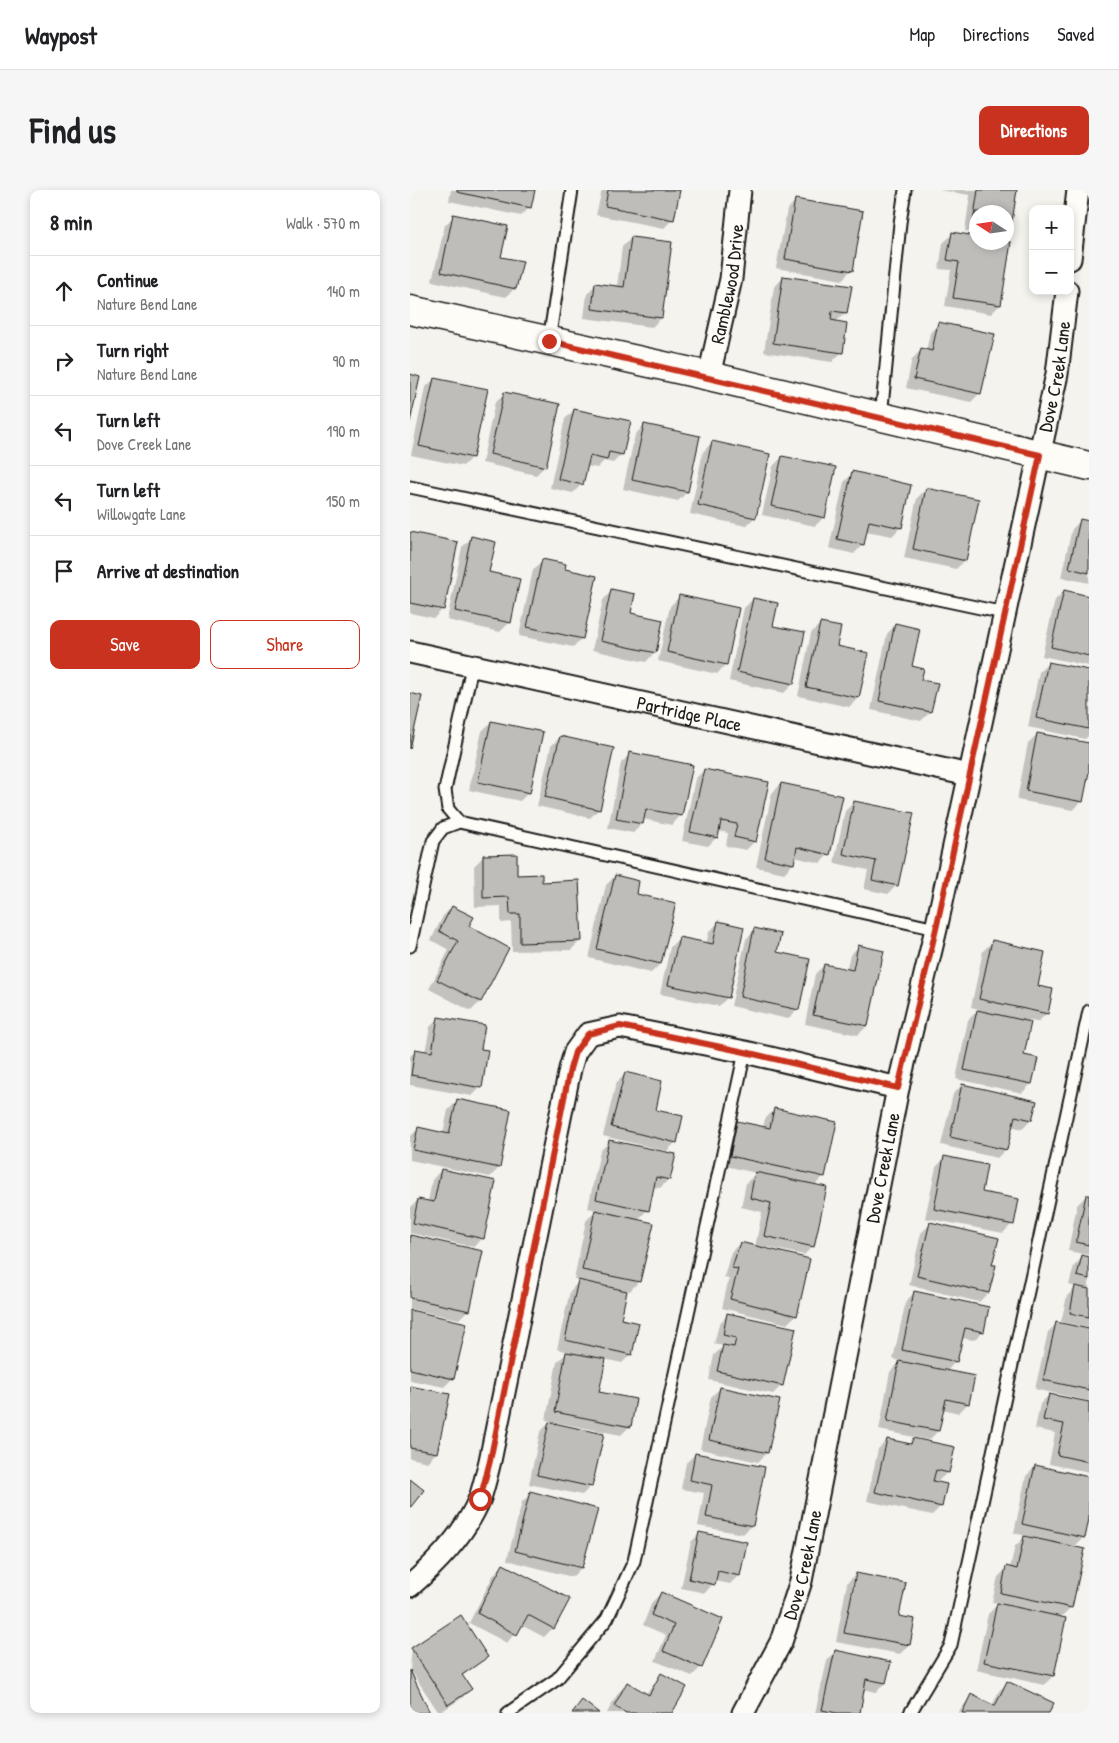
<!DOCTYPE html>
<meta charset="utf-8">
<style>
body{margin:0;font-family:"Patrick Hand",sans-serif;background:#f6f6f6;color:#202124}
.controls{position:absolute;right:15px;top:15px;display:grid;overflow:hidden;border-radius:10px;box-shadow:0 2px 8px #0003}
.controls button{width:45px;height:45px;display:grid;place-items:center;padding:0;border:0;border-bottom:1px solid #e0e0e0;background:#fff;color:#202124;font:25px sans-serif}
.compass{position:absolute;left:559px;top:15px;width:45px;height:45px;border-radius:50%;background:#fff;box-shadow:0 2px 8px #0003;rotate:282deg}
.stop{position:absolute;width:15px;height:15px;margin:-11px;border:4px solid #c8321e;border-radius:50%;background:#fff}
.stop.end{background:#c8321e;border-color:#fff;box-shadow:0 1px 5px #0008}
.list{margin:0;padding:0;list-style:none}
h2{display:flex;justify-content:space-between;align-items:center;height:65px;margin:0;padding:0 20px;font-size:21px}
h2 small{font-size:16px;font-weight:400;color:#757577}
.list li{display:grid;grid-template-columns:32px 1fr auto;gap:15px;align-items:center;box-sizing:border-box;height:70px;padding:0 20px;border-top:1px solid #e0e0e0}
.list b{display:block;font-size:19px;white-space:nowrap}
.list p{margin:0;font-size:16px;white-space:nowrap;color:#757577}
.list em{font-size:16px;font-style:normal;color:#757577}
.actions{display:flex;gap:10px;padding:15px 20px}
.actions a{flex:1;padding:11px 0;border:1px solid #c8321e;border-radius:10px;text-align:center;font-size:18px;color:#c8321e}
.actions .main{background:#c8321e;color:#fff}
.icon{flex:none;width:28px;height:28px;fill:none;stroke:currentColor;stroke-width:2;stroke-linecap:round;stroke-linejoin:round}
.map{position:relative;flex:none;width:679px;height:1523px;overflow:hidden;border-radius:10px}
header{display:flex;align-items:center;gap:30px;box-sizing:border-box;height:70px;padding:0 25px;background:#fff;border-bottom:1px solid #e0e0e0}
header strong{font-size:24px}
nav{display:flex;gap:28px;margin-inline-start:auto;font-size:18px}
.intro{display:flex;align-items:center;justify-content:space-between;box-sizing:border-box;height:120px;padding:0 30px}
h1{margin:0;font-size:35px}
.button{padding:12px 22px;border-radius:10px;background:#c8321e;color:#fff;font-size:18px;font-weight:700}
main{display:flex;gap:30px;padding:0 30px}
aside{flex:1;background:#fff;border-radius:10px;box-shadow:0 2px 8px #0003}
.map>svg:first-child{display:block}
</style>
<header>
<strong>Waypost</strong>
<nav><a>Map</a><a>Directions</a><a>Saved</a></nav>
</header>
<div class="intro"><h1>Find us</h1><a class="button">Directions</a></div>
<main>
<aside>
<h2>8 min<small>Walk · 570 m</small></h2>
<ul class="list">
<li><svg class="icon" aria-label="ahead" viewBox="0 0 24 24"><path d="M12 20V5M6 11l6-6 6 6"/></svg><div><b>Continue</b><p>Nature Bend Lane</p></div><em>140 m</em></li>
<li><svg class="icon" aria-label="right" viewBox="0 0 24 24"><path d="M7 20v-9h11M14 6l5 5-5 5"/></svg><div><b>Turn right</b><p>Nature Bend Lane</p></div><em>90 m</em></li>
<li><svg class="icon" aria-label="left" viewBox="0 0 24 24"><path d="M17 20v-9H6M10 6l-5 5 5 5"/></svg><div><b>Turn left</b><p>Dove Creek Lane</p></div><em>190 m</em></li>
<li><svg class="icon" aria-label="left" viewBox="0 0 24 24"><path d="M17 20v-9H6M10 6l-5 5 5 5"/></svg><div><b>Turn left</b><p>Willowgate Lane</p></div><em>150 m</em></li>
<li><svg class="icon" aria-label="arrive" viewBox="0 0 24 24"><path d="M6 21V4h12l-3 4 3 4H6"/></svg><div><b>Arrive at destination</b></div></li>
</ul>
<div class="actions"><a class="main">Save</a><a>Share</a></div>
</aside>
<div class="map">
<svg width="679" height="1523" viewBox="0 0 679 1523">
<rect width="100%" height="100%" fill="#f4f3ee"/>
<filter id="ink" filterUnits="userSpaceOnUse"><feTurbulence type="fractalNoise" baseFrequency=".02" numOctaves="2"/><feDisplacementMap in="SourceGraphic" scale="10" xChannelSelector="R" yChannelSelector="G"/><feConvolveMatrix kernelMatrix="1 2 1 2 8 2 1 2 1" color-interpolation-filters="sRGB"/></filter>
<g filter="url(#ink)">
<path fill="#0003" d="M41,0H124L120,17L111,26L39,11Z
M192,0H269L263,29L254,38L186,25Z
M529,0H606L600,37L596,41V22H566V42L555,41L560,5Z
M386,10L441,80L432,90L366,78L377,20Z
M44,26L89,68L105,98L96,107L22,91L35,35Z
M543,44L566,48V52L600,53L590,115L581,124L535,116L541,80L529,79L533,53Z
M221,48L251,128L242,137L174,128L177,104L186,94L207,97L212,57Z
M373,88L436,122L426,132L435,134L431,163L422,172L354,162L364,97Z
M529,133L570,203L561,212L496,198L502,169L511,160L516,161L520,143Z
M24,189L62,267L53,276L1,265L15,198Z
M95,203L135,276L126,285L72,273L85,212Z
M164,220L212,264L203,273L194,271L187,278L177,276L172,294L163,303L140,298L155,229Z
M234,235L277,302L268,311L213,299L225,245Z
M302,252L345,327L336,336L280,324L293,262Z
M372,267L414,327L405,336L352,325L363,276Z
M443,283L491,337L482,346L456,341L453,354L444,364L419,358L434,292Z
M516,299L555,370L546,379L494,368L507,308Z
M671,330L679,332V393L651,387L662,339Z
M0,343L33,419L24,428L0,423Z
M62,348L99,433L90,442L37,430L52,357Z
M132,371L154,380L172,448L163,457L109,446L123,380Z
M202,401L245,462L236,472L182,460L193,410Z
M654,401L679,407V476L632,466L645,410Z
M269,407L316,474L307,484L248,471L260,416Z
M343,409L361,437L394,443L383,494L374,503L319,491L334,418Z
M410,434L426,457L457,464L448,508L439,517L388,506L401,443Z
M486,434L501,477L510,491L520,522L511,531L461,520L477,444Z
M638,473L679,482V545L675,549L618,537L629,482Z
M81,532L119,602L110,611L59,600L72,541Z
M627,544L679,555V575L672,611L663,620L607,610L618,553Z
M150,547L189,619L180,628L127,616L141,556Z
M220,564L271,625L262,635L233,629L232,634L223,643L198,638L211,573Z
M294,580L345,651L336,660L316,656L318,643L308,641L307,647L298,656L272,651L285,589Z
M371,594L419,664L410,673L384,667L383,674L374,683L346,677L362,603Z
M444,612L487,695L478,704L454,699L458,680L424,673L435,621Z
M73,667L106,686L131,693L170,751L161,760L102,761L101,732L91,733V716L65,717L64,676Z
M205,686L225,705L250,774L241,783L179,768L196,695Z
M42,717L57,737L70,812L61,821L19,799L39,760L21,750L33,726Z
M308,733L318,807L309,816L250,804L260,757L269,748L296,754L299,742Z
M345,740L365,763L388,819L378,829L321,816L336,749Z
M582,752L626,797L637,823L628,832L620,830L612,866L621,894L612,903L546,889L558,830L569,819L561,817L573,761Z
M449,756L457,836L448,845L395,834L405,784L414,775L436,780L440,765Z
M29,828L70,860L71,897L62,906L0,895V866L6,861L15,862L20,837Z
M215,884L266,952L257,961L193,946L206,893Z
M552,895L621,929L612,939L601,936L596,959L587,968L531,955L543,904Z
M47,911L100,921L89,978L80,987L0,970V947L8,939L33,944L38,920Z
M364,920L414,986L404,996L403,1056L394,1065L356,1057L386,1125L377,1134L312,1118L319,1088L314,1087L321,1062L330,1053L345,1057L352,1022L331,1017L336,993L346,983L311,975L318,941L327,932L353,938L355,929Z
M199,952L259,989L250,998L242,997L237,1020L227,1031L229,1091L220,1101L216,1100L209,1130L221,1164L212,1173L194,1169L187,1203L220,1236L211,1245L144,1232L181,1296L172,1305L119,1294L130,1242L141,1231L136,1230L147,1172L158,1162L147,1159L160,1101L170,1090L164,1089L176,1031L186,1020L178,1018L190,961Z
M535,968L602,1034L593,1043L515,1028L526,977Z
M31,980L73,1048L64,1057L0,1043V1018L8,1010L18,1012L22,990Z
M676,1006L679,1007V1065L658,1061L667,1015Z
M520,1034L581,1076L578,1103L569,1112L499,1095L511,1043Z
M0,1046L58,1120L49,1129L0,1119Z
M673,1067L679,1068V1138L651,1132L657,1106L666,1097L659,1095L664,1076Z
M505,1102L573,1141L564,1150L551,1148L546,1171L536,1182L558,1213L549,1223L532,1219L528,1241L519,1250L469,1240L480,1182L491,1171L483,1169L496,1111Z
M0,1122L43,1188L34,1197L0,1190Z
M318,1124L372,1195L363,1204L299,1190L304,1165L314,1156L304,1154L309,1134Z
M647,1133L679,1141V1211L625,1199L638,1142Z
M0,1197L26,1263L17,1272L0,1268Z
M310,1198L357,1263L348,1272L290,1259L301,1207Z
M639,1205L679,1213V1282L639,1274L645,1243L625,1239L630,1214Z
M477,1250L498,1255L503,1250L538,1282L528,1291L522,1290L531,1316L522,1325L457,1311L468,1259Z
M285,1264L342,1335L333,1344L288,1336L294,1303L271,1299L276,1273Z
M625,1277L679,1288V1323L674,1347L663,1358L661,1417L650,1428L643,1486L634,1495L566,1480L578,1424L589,1413L582,1412L588,1387L597,1378H600L605,1356L616,1346L604,1343L616,1286Z
M121,1303L171,1378L162,1387L97,1370L112,1312Z
M290,1343L329,1385L320,1394L305,1391L295,1403L271,1398L281,1352Z
M93,1375L143,1438L134,1447L111,1435L97,1453L59,1433L84,1384Z
M446,1384L488,1427L504,1430L499,1455L490,1464L426,1452L437,1393Z
M251,1403L291,1477L282,1486L245,1471L256,1445L233,1435L242,1412Z
M2,1459L77,1467L52,1486L61,1499L52,1508L29,1523L0,1479Z
M426,1461L475,1493L466,1502L453,1499L448,1523H405L417,1471Z
M251,1484L261,1523H197L208,1503L217,1494L236,1504Z
M598,1492L638,1523H548L561,1506L582,1516L589,1501Z"/>
<path fill="#bebdba" stroke="#1c1c1c" d="M47,0H125L121,18L47,2Z
M198,0H270L264,30L195,16Z
M568,0H607L601,38L596,37V22H566V32H563Z
M385,9L453,21L443,81L375,69Z
M43,24L98,36L91,67L113,71L106,99L31,82Z
M542,42L566,46V52H601L591,115L543,108L549,72L537,70Z
M221,47L262,52L252,128L182,119L185,93L214,97Z
M373,86L442,96L437,123L422,121L421,130L437,133L433,163L363,153Z
M528,132L585,144L571,204L504,189L511,158L522,161Z
M0,184L10,187L0,232Z
M24,188L78,199L63,268L9,256Z
M94,202L150,214L136,277L80,264Z
M164,219L221,231L213,265L199,262L197,270L180,266L173,295L148,289Z
M234,234L290,246L278,302L222,290Z
M302,251L360,264L346,328L288,315Z
M372,266L426,277L415,328L361,316Z
M442,281L501,295L492,338L459,331L454,355L427,349Z
M516,298L569,309L556,371L503,359Z
M670,329L679,331V383L659,378Z
M0,342L48,352L34,420L0,413Z
M61,346L86,352L79,382L110,389L101,433L45,421Z
M132,369L156,374L155,379L187,386L173,449L117,437Z
M201,399L225,404L221,423L253,430L246,463L190,451Z
M654,400L679,406V466L641,457Z
M269,405L329,418L317,475L257,462Z
M343,408L368,413L363,436L395,442L384,494L327,482Z
M410,433L431,437L427,456L459,463L449,508L396,497Z
M485,433L510,439L502,476L514,479L511,490L528,493L521,522L469,511Z
M638,472L679,480V539L626,528Z
M0,503L12,506L0,559Z
M81,531L133,542L120,603L68,592Z
M627,543L679,553V582L673,612L616,601Z
M150,546L204,558L190,620L135,607Z
M219,562L283,575L272,626L236,619L233,634L206,629Z
M294,579L359,592L346,652L324,647L327,634L311,631L308,648L280,642Z
M371,593L433,606L420,665L387,657L384,674L355,668Z
M444,611L504,623L488,696L462,690L466,671L433,664Z
M107,664V685L132,684V692L169,690L172,751L110,753V724H100L99,707L73,708V665Z
M205,685L229,691L227,704L266,713L251,774L187,759Z
M42,716L64,727L59,736L99,758L71,812L27,790L48,751L29,741Z
M308,731L334,737L319,808L258,795L269,747L303,754Z
M344,738L371,744L367,762L400,769L389,820L330,807Z
M582,750L635,762L628,796L643,799L638,824L569,809Z
M448,755L474,761L458,836L403,825L414,774L443,780Z
M567,820L621,832L614,865L628,868L622,894L554,880Z
M28,827L75,835L71,859L78,860L72,898L1,885L5,859L22,862Z
M215,882L252,891L246,920L273,926L267,953L201,937Z
M552,894L627,911L622,930L605,926L597,960L540,947Z
M47,909L101,920L90,978L3,960L8,937L39,944Z
M364,918L427,932L415,987L320,966L327,931L360,938Z
M199,950L266,964L260,990L246,987L239,1021L186,1009Z
M534,966L577,975L572,1002L609,1009L604,1035L524,1019Z
M31,979L86,991L74,1049L3,1033L8,1009L24,1012Z
M345,982L417,997L404,1057L354,1046L361,1013L340,1008Z
M676,1005H679V1055L666,1052Z
M185,1020L244,1033L230,1092L172,1080Z
M520,1032L589,1048L582,1075H586L579,1103L507,1086Z
M0,1045L73,1061L60,1121L0,1108Z
M330,1052L400,1069L387,1126L320,1109L328,1079L322,1078Z
M672,1065L679,1067V1089L667,1086Z
M168,1090L217,1101L211,1129L229,1133L222,1165L155,1150Z
M665,1096L679,1099V1127L660,1123Z
M504,1101L579,1117L574,1142L555,1138L547,1172L492,1160Z
M0,1120L57,1133L44,1189L0,1179Z
M317,1123L386,1138L373,1196L307,1181L313,1155L324,1157L326,1148L313,1145Z
M646,1132L679,1139V1200L633,1190Z
M156,1162L196,1169L189,1202L226,1209L221,1237L145,1222Z
M489,1171L565,1186L559,1214L536,1209L529,1241L477,1231Z
M0,1196L40,1204L27,1263L0,1258Z
M310,1197L370,1210L358,1263L299,1250Z
M639,1204L679,1212V1272L647,1265L654,1234L633,1230Z
M139,1232L194,1244L182,1297L127,1285Z
M503,1248L545,1257L539,1283L526,1280L523,1291L537,1294L532,1317L465,1302L477,1249L501,1254Z
M285,1263L355,1277L343,1336L296,1327L302,1295L280,1290Z
M625,1275L679,1287V1329L675,1348L612,1334Z
M0,1289L14,1300L0,1318Z
M120,1301L188,1319L172,1378L105,1361Z
M289,1342L337,1352L330,1386L308,1381L305,1395L279,1389Z
M614,1346L675,1359L662,1418L591,1403L596,1376L607,1379Z
M93,1374L160,1409L144,1439L118,1425L107,1445L67,1423Z
M446,1383L496,1393L489,1426L505,1429L500,1455L434,1443Z
M251,1402L313,1429L292,1478L253,1461L264,1435L241,1425Z
M587,1413L656,1428L644,1486L574,1472Z
M51,1425L78,1467L52,1485L62,1499L38,1515L1,1458Z
M425,1460L481,1472L476,1493L456,1489L450,1523H427L412,1520Z
M0,1480L20,1523H0Z
M251,1483L277,1497L262,1523H216L204,1516L217,1492L239,1505Z
M597,1491L644,1513L639,1523H552L561,1504L585,1516Z
M172,1510L189,1523H162Z"/>
<g fill="none" stroke-linecap="round" stroke-linejoin="round">
<g stroke="#1c1c1c" stroke-width="15">
<path id="lane" d="M139,151L162,0
M471,227L490,33L495,0
M0,297L594,423
M49,632L38,619L35,600L62,477
M0,756L23,651L33,638L49,632L526,739
M98,1523L147,1489L197,1429L224,1371L335,862
M500,1523L541,1455L679,821"/>
</g>
<g stroke="#1c1c1c" stroke-width="25">
<g id="street">
<path d="M660,69L668,0"/>
<path id="s1" d="M299,186L321,89L330,0"/>
<path id="s2" d="M0,462L559,585"/>
<path d="M0,1396C28,1372 56,1343 70,1308C74,1296 77,1283 80,1271L160,879L165,862L178,844L210,837L335,862L488,898"/>
<path id="s3" d="M333,1523L371,1452L391,1391L488,898L526,739L647,184L657,101"/>
</g>
</g>
<g stroke="#1c1c1c" stroke-width="31">
<path id="secondary" d="M0,120L299,186L679,276"/>
</g>
<use href="#lane" stroke="#fdfcf7" stroke-width="11"/>
<use href="#street" stroke="#fdfcf7" stroke-width="21"/>
<use href="#secondary" stroke="#fdfcf7" stroke-width="28"/>
</g>
</g>
<g fill="none" stroke-linecap="round" stroke-linejoin="round" filter="url(#ink)">
<path stroke="#c8321e" stroke-width="6" d="M70,1309L80,1271L160,879L165,862L178,844L210,836L335,862L488,898L526,739L630,265L139,151"/>
</g>
<g text-anchor="middle" dominant-baseline="central" stroke-width="4.5" stroke-linejoin="round" paint-order="stroke">
<g font-size="19" fill="#1c1c1c" stroke="#fdfcf7">
<text stroke="none"><textPath href="#s1" startOffset="94">Ramblewood Drive</textPath></text>
<text stroke="none"><textPath href="#s3" startOffset="1376">Dove Creek Lane</textPath></text>
<text stroke="none"><textPath href="#s2" startOffset="286">Partridge Place</textPath></text>
<text stroke="none"><textPath href="#s3" startOffset="566">Dove Creek Lane</textPath></text>
<text stroke="none"><textPath href="#s3" startOffset="161">Dove Creek Lane</textPath></text>
</g>
</g>
</svg>
<div class="controls">
<button>+</button>
<button>−</button>
</div>
<svg class="compass" viewBox="-18 -18 36 36"><path d="M0-13l5 13h-10z" fill="#e53935"/><path d="M0 13l5-13h-10z" fill="#757577"/></svg>
<div class="stop" style="left:70px;top:1309px"></div>
<div class="stop end" style="left:139px;top:151px"></div>
</div>
</main>
